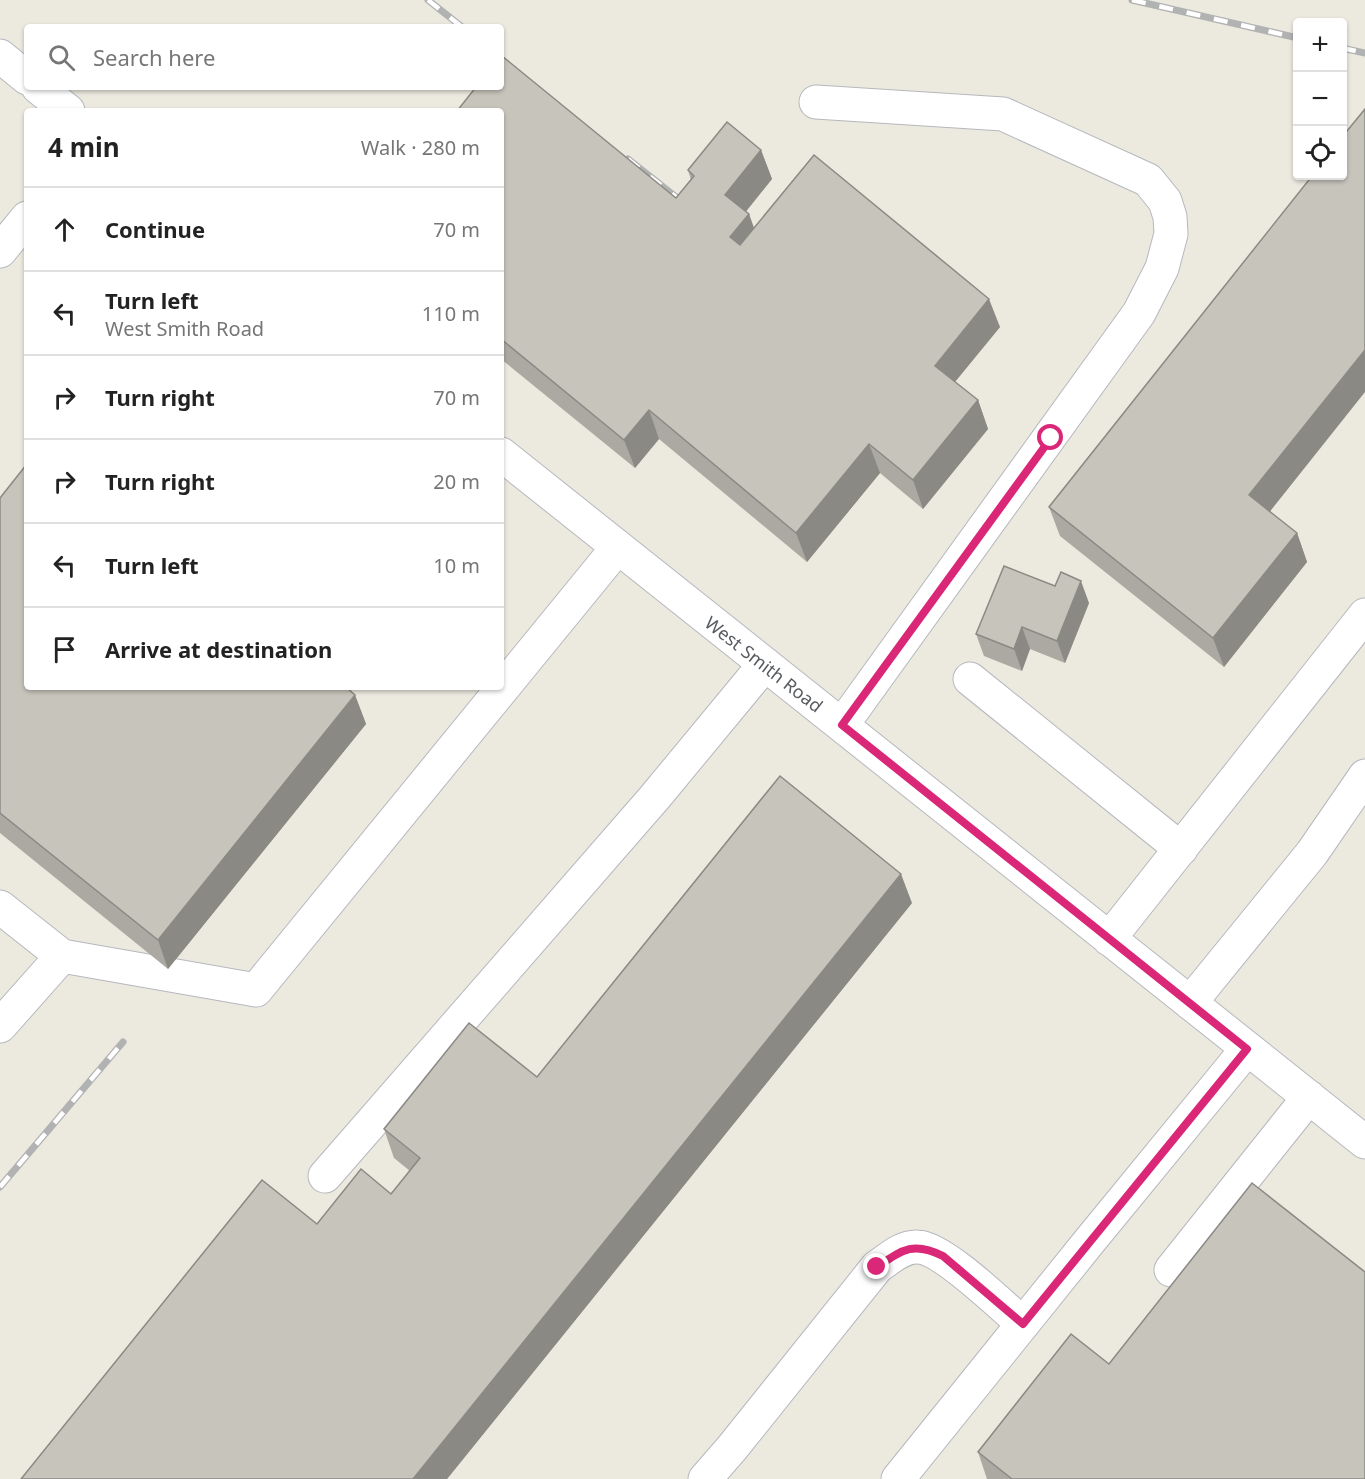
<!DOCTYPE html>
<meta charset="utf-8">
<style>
body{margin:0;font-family:"Noto Sans",sans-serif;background:#f2f2f2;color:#222}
.controls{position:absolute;right:18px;top:18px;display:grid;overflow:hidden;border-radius:6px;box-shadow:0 2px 4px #0004}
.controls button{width:54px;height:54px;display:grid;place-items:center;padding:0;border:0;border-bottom:2px solid #e0e0e0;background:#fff;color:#222;font:30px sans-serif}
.stop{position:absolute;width:18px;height:18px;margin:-14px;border:4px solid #db2777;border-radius:50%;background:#fff}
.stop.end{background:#db2777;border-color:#fff;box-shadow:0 2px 6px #0008}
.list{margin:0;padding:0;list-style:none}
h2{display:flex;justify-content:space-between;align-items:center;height:78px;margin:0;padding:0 24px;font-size:26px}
h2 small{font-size:20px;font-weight:400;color:#767676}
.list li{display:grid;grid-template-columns:39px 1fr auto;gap:18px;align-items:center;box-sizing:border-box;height:84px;padding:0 24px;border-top:2px solid #e0e0e0}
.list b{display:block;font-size:22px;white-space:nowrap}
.list p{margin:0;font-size:20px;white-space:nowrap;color:#767676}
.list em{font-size:20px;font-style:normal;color:#767676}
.icon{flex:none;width:33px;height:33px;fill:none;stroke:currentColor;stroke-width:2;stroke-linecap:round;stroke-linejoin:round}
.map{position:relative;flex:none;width:1365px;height:1479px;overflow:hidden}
.search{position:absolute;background:#fff;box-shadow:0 2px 4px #0004;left:24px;top:24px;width:480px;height:66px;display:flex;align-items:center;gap:15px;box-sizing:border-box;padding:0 21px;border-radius:6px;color:#767676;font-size:22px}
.panel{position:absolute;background:#fff;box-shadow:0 2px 4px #0004;left:24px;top:108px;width:480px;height:582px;border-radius:6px}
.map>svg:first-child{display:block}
</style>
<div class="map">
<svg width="1365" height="1479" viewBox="0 0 1365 1479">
<rect width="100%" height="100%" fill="#ece9df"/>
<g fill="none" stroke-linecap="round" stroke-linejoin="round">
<g stroke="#b5b8bd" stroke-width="35">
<path id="minor" d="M0,56L27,78
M38,87L68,111
M816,102L1003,114L1148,180L1165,201L1170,217L1171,234L1162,268L1139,313L842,725
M0,251L27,218
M501,454L1365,1142
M970,679L1181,849
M0,907L62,956
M1109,939L1365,615
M1190,1003L1312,853L1365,776
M0,1026L62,956L256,990L618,547
M325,1176L655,797L765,664
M1171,1270L1309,1097
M705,1479L732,1448L877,1267C889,1259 902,1246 918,1247C943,1248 1002,1306 1023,1324
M898,1479L1088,1243L1247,1049"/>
</g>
<use href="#minor" stroke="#fff" stroke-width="33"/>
<g stroke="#b1b2b2" stroke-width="7">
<path id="rail" d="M428,0L462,27
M1132,0L1298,38
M1342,48L1365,53
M628,159L686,205
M0,1187L123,1042"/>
</g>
<use href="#rail" stroke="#fff" stroke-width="4.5" stroke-dasharray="14" stroke-linecap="butt"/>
</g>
<path fill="#aba9a2" d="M501,111L676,198L691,180L688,170L761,150L772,179L745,212L749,214L754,228L1000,327L955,382L978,400L988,429L923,509L880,473L807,562L659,439L635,468L501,359Z
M0,498L355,695L366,724L168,969L0,833Z
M1049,507L1270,512L1297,533L1307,562L1224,667L1060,536Z
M1089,603L1065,663L1030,649L1022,671L984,656L976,634Z
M912,903L447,1479L317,1224L391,1194L410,1171L394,1158L384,1129L537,1077Z
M1109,1364L1365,1479H987L978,1452Z"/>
<path fill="#8b8984" d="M761,150L772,179L736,224L725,195Z
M749,214L759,243L741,266L730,237Z
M989,299L1000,327L945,394L935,366Z
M1365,350V392L1260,524L1249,495Z
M978,400L988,429L923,509L913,480Z
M649,410L659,439L635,468L624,440Z
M869,444L880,473L807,562L796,533Z
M1297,533L1307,562L1224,667L1213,638Z
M1081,581L1089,603L1065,663L1057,641Z
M1022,627L1030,649L1022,671L1014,649Z
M355,695L366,724L168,969L158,940Z
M901,874L912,903L447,1479H413Z"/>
<path fill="#c7c4bc" stroke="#8b8984" stroke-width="1.5" d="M502,56L676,198L694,176L688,170L727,122L761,150L725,195L749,214L730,237L740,245L814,155L989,299L935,366L978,400L913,480L869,444L796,533L649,410L624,440L501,339V111H457L476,87H501V57Z
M1365,109V350L1249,495L1297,533L1213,638L1049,507L1312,176H1342V137Z
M27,464V687H346L355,695L158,940L0,813V498Z
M1004,566L1055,586L1061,572L1081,581L1057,641L1022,627L1014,649L976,634Z
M780,776L901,874L413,1479H21L262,1180L317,1224L361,1169L391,1194L420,1158L384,1129L469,1023L537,1077Z
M1252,1183L1365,1272V1479H1012L978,1452L1071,1334L1109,1364Z"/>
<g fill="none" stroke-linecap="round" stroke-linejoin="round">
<path stroke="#db2777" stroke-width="8" d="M877,1267C902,1250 913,1241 943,1256L1023,1324L1247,1049L842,725L1051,438"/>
</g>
<g text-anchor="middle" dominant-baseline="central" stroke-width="5" stroke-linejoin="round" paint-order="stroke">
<g font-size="18" fill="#585c61" stroke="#fff">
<text transform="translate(764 664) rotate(38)">West Smith Road</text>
</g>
</g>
</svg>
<div class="controls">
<button>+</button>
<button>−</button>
<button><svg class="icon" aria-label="locate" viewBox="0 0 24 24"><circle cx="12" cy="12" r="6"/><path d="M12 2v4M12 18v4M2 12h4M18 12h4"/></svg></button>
</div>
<div class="stop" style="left:1051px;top:438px"></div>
<div class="stop end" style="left:877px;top:1267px"></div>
<div class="search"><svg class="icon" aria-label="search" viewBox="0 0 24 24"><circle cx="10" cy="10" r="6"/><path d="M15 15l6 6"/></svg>Search here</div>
<section class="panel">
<h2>4 min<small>Walk · 280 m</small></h2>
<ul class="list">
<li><svg class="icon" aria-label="ahead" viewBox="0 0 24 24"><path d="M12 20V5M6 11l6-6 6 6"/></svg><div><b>Continue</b></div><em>70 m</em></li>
<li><svg class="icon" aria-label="left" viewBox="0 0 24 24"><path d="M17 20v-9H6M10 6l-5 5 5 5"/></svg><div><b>Turn left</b><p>West Smith Road</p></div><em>110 m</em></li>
<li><svg class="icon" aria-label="right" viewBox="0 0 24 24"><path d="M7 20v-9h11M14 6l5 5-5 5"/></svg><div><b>Turn right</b></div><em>70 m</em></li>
<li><svg class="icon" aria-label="right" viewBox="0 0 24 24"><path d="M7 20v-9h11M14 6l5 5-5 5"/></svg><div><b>Turn right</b></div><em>20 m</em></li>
<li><svg class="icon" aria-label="left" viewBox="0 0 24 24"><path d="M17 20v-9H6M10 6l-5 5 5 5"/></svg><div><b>Turn left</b></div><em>10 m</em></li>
<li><svg class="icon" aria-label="arrive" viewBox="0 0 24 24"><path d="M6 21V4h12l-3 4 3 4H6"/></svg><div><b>Arrive at destination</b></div></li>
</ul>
</section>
</div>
